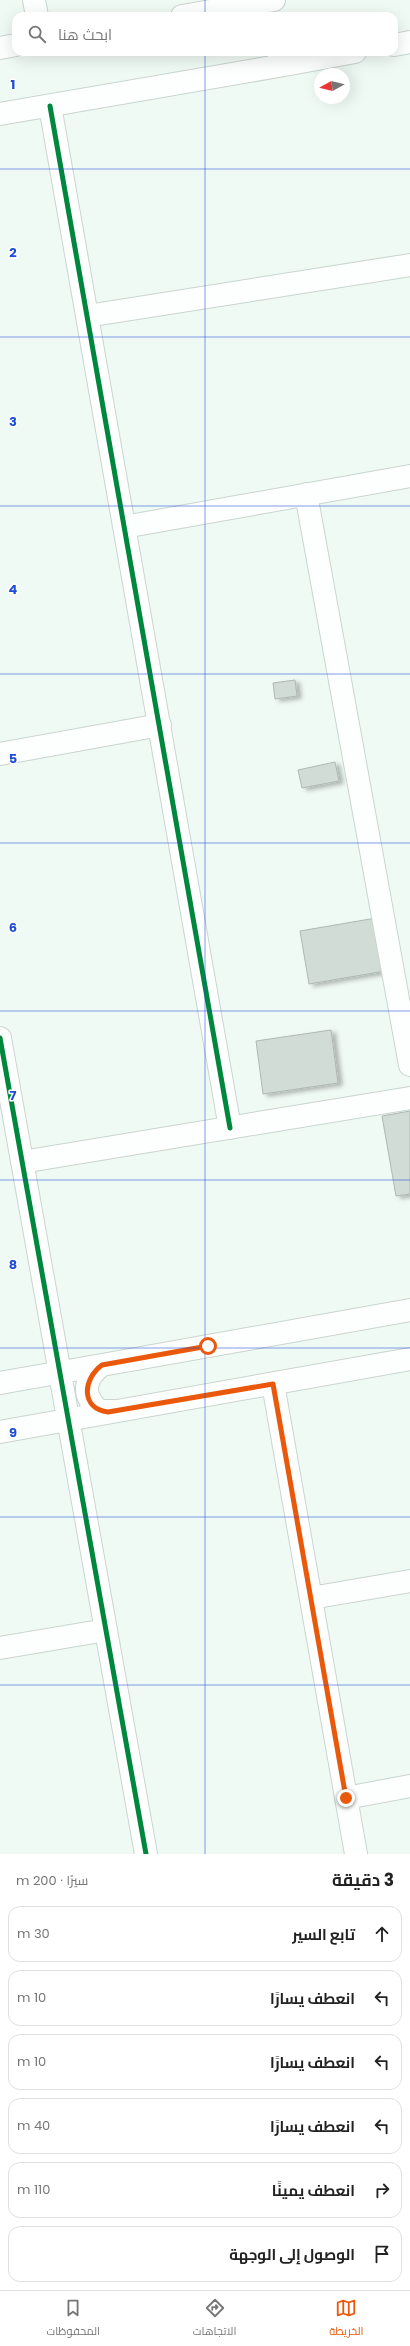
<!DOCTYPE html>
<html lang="ar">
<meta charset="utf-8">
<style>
body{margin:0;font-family:Poppins,Cairo,sans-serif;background:#f6f6f6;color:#222;direction:rtl}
.compass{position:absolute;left:314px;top:68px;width:36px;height:36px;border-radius:50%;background:#fff;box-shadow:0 4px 16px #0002;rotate:262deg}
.stop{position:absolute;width:12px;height:12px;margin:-9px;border:3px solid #ea580c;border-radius:50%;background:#fff}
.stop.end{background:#ea580c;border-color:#fff;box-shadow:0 1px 4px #0008}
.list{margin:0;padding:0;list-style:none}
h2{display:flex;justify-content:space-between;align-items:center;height:52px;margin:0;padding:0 16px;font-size:17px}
h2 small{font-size:13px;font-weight:400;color:#767676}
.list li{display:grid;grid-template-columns:26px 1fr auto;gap:12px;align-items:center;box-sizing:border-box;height:56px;margin:0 8px 8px;padding:0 8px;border:1px solid #e0e0e0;border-radius:12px}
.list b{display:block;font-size:15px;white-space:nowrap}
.list em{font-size:13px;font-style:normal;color:#767676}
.icon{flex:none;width:22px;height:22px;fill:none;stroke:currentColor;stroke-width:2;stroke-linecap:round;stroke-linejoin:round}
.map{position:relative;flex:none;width:410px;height:1854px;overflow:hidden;direction:ltr}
.search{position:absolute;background:#fff;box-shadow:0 4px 16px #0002;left:12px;right:12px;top:12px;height:44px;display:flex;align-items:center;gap:10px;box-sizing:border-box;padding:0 14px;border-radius:12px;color:#767676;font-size:15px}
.sheet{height:436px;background:#fff}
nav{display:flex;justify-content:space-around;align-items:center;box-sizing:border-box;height:56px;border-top:1px solid #e0e0e0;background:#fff;font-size:11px;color:#767676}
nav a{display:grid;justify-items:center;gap:2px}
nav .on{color:#ea580c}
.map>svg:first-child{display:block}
</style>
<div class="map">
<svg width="410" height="1854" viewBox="0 0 410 1854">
<defs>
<filter id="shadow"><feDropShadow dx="4.5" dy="2.5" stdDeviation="2" flood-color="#0004"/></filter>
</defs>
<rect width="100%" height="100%" fill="#f0faf5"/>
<path fill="#d1dcd6" stroke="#afb8b3" filter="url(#shadow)" d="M295,680L297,696L275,699L273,683Z
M335,762L339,781L302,788L298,770Z
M382,917L391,970L309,984L300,931Z
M331,1030L338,1083L263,1094L256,1041Z
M410,1111V1194L396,1196L382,1116Z"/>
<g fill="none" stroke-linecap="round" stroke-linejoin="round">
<g stroke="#cad5cf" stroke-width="24">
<path id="minor" d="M34,0L37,16
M182,16L274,0
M394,45L410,42
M0,48L16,45
M279,55L290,64L355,52
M50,106L230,1128
M0,114L290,64
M87,316L410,265
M306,494L410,1065
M124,527L410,476
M0,754L160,725
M0,1038L146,1854
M22,1162L410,1098
M0,1383L102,1365
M273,1384L356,1854
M113,1411H99C82,1395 83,1379 102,1365L410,1310
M0,1432L410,1359
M311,1598L410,1581
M0,1648L106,1630
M346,1798L410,1786"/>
</g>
<use href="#minor" stroke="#fdfefe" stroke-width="22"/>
<g stroke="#fff" stroke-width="8">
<path id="cycleway" d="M50,106L230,1128
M0,1038L146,1854"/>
</g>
<use href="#cycleway" stroke="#00873e" stroke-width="5"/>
</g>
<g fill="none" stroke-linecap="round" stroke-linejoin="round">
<path stroke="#ea580c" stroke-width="5" d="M208,1346L102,1365C83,1379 80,1408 108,1412L273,1384L346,1798"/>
</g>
<path fill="none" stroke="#1d4ed8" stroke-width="1" stroke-opacity="0.55" d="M205,0V16M205,52V1854M0,169H410M0,337H410M0,506H410M0,674H410M0,843H410M0,1011H410M0,1180H410M0,1348H410M0,1517H410M0,1685H410"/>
<g font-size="13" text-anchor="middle" font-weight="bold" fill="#1d4ed8" stroke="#fff" stroke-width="3" stroke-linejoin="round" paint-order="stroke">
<text x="13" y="89">1</text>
<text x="13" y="257">2</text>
<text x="13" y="426">3</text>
<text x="13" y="594">4</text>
<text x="13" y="763">5</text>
<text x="13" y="932">6</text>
<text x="13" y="1100">7</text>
<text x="13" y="1269">8</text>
<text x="13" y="1437">9</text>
</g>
</svg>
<svg class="compass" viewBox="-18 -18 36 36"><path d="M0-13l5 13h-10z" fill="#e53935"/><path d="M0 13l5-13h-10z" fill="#767676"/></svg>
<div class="stop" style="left:208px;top:1346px"></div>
<div class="stop end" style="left:346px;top:1798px"></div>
<div class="search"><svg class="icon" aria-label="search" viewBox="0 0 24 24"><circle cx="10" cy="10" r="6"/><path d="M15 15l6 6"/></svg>ابحث هنا</div>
</div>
<section class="sheet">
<h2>3 دقيقة<small>سيرًا · 200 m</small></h2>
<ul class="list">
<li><svg class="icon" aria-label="ahead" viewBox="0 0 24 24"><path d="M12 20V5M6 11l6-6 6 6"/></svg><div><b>تابع السير</b></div><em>30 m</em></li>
<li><svg class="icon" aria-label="left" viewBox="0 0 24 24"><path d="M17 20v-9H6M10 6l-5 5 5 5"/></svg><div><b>انعطف يسارًا</b></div><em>10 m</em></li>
<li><svg class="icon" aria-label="left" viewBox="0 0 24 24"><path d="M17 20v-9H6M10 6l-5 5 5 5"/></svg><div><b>انعطف يسارًا</b></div><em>10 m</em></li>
<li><svg class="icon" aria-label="left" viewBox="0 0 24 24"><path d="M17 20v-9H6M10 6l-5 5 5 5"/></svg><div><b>انعطف يسارًا</b></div><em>40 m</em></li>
<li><svg class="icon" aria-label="right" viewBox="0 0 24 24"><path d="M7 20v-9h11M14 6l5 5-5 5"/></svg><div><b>انعطف يمينًا</b></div><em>110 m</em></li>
<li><svg class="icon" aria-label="arrive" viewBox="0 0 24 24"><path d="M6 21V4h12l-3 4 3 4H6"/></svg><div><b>الوصول إلى الوجهة</b></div></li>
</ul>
</section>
<nav>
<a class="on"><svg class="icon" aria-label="map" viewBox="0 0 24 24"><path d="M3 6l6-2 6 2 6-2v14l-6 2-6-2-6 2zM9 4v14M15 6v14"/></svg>الخريطة</a>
<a><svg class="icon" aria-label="directions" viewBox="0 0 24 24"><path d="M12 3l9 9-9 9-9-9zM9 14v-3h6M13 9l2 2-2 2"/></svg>الاتجاهات</a>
<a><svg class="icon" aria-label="saved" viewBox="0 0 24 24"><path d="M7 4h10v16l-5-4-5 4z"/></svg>المحفوظات</a>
</nav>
